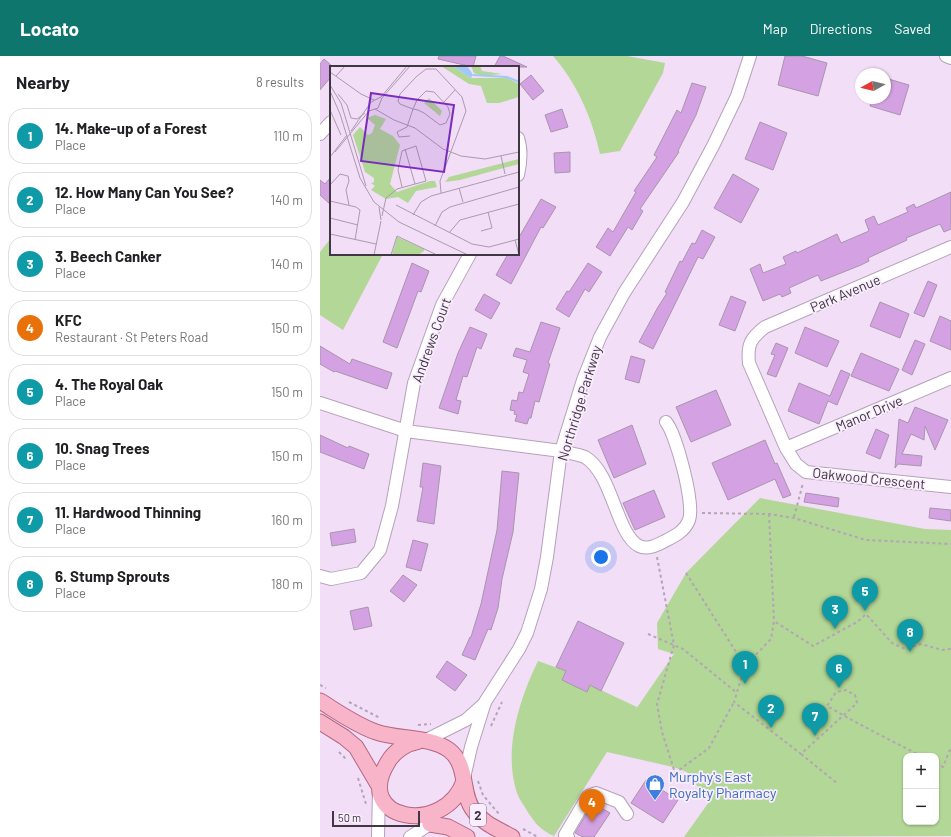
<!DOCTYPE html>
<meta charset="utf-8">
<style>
body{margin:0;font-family:Barlow,sans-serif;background:#f6f6f6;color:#202124}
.controls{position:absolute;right:12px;bottom:12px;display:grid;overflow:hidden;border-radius:8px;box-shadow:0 1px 3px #0004}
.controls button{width:36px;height:36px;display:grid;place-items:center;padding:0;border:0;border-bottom:1px solid #e0e0e0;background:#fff;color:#202124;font:20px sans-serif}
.compass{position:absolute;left:535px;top:12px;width:36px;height:36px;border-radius:50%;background:#fff;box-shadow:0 1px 3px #0004;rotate:262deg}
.scale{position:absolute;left:12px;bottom:10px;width:88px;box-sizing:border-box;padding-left:4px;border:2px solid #3f3741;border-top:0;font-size:11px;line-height:14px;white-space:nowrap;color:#3f3741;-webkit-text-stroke:3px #faeefe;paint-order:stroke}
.you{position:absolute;left:281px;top:501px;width:14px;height:14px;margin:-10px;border:3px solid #fff;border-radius:50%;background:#1a73e8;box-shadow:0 0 0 6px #1a73e833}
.badge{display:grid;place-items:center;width:26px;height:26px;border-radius:50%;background:#0f766e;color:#fff;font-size:13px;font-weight:700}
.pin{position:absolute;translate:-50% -33px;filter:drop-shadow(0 1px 2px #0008)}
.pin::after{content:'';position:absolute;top:21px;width:14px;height:12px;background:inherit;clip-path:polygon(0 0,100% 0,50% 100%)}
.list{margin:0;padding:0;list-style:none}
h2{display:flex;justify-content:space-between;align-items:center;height:52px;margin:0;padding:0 16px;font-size:17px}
h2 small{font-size:13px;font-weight:400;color:#757577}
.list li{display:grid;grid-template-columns:26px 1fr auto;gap:12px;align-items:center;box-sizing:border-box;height:56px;margin:0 8px 8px;padding:0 8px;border:1px solid #e0e0e0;border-radius:16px}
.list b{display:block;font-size:15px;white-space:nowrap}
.list p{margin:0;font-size:13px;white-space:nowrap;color:#757577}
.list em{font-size:13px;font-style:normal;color:#757577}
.map{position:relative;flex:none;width:631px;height:781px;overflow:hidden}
header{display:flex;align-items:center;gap:24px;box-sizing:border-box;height:56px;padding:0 20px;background:#0f766e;color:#fff}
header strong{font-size:19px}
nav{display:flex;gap:22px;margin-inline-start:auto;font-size:14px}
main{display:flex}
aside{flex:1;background:#fff}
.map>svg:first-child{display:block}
</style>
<header>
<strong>Locato</strong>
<nav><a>Map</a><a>Directions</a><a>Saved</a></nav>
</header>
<main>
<aside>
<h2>Nearby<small>8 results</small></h2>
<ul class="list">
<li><span class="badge" style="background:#0f9aa8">1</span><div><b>14. Make-up of a Forest</b><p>Place</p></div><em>110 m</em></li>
<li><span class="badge" style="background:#0f9aa8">2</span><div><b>12. How Many Can You See?</b><p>Place</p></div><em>140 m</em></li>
<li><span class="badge" style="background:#0f9aa8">3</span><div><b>3. Beech Canker</b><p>Place</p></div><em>140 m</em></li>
<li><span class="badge" style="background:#e8710a">4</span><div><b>KFC</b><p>Restaurant · St Peters Road</p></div><em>150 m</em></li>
<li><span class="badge" style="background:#0f9aa8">5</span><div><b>4. The Royal Oak</b><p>Place</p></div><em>150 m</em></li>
<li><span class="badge" style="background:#0f9aa8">6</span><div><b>10. Snag Trees</b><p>Place</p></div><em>150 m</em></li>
<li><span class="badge" style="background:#0f9aa8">7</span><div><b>11. Hardwood Thinning</b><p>Place</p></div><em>160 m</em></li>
<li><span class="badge" style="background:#0f9aa8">8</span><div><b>6. Stump Sprouts</b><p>Place</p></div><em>180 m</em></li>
</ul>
</aside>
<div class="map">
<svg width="631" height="781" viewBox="0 0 631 781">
<rect width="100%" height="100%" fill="#f2def7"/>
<path fill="#b2d796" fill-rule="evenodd" d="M233,0H307L345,7L343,17L300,95L280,98C272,62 257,27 233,0Z
M11,182V198H63L23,274L0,259V196Z
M440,442L605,473L631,474V780L364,781L389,746L367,716L353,711L287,696L234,780C220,774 214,766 206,753C203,748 199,743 197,737C183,695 199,644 218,605L246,615L242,624L267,636L270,629L317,651L316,653L354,598L338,593L337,567L366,517ZM586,700H616V766H586Z"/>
<path fill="#d4a2e2" stroke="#a895ad" d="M119,0H156L153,11L118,3Z
M180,0H183L207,11H174Z
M465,0H482L507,7L498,40L458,29Z
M4,3L11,9V21L0,34V8Z
M211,19L224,35L213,44L200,28Z
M565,22L589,29L580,59L550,50L552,42H565Z
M372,27L386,31L376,59L358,95L359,96L320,153L323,155L312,174L308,171L290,200L276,191L288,172L293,176L316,136L314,135L337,101L334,99L357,54L361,57Z
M242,53L248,71L231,76L225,59Z
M440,66L467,77L453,114L425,103Z
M250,96V116L235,117L234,97Z
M413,118L439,133L421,167L394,152Z
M11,121V149L0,139V124L5,128Z
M631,136V173L624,176L620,168L586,182L587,184L548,202L549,205L541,209L501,225L498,219L469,232L471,237L462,241L460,238L443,245L430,213L440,208L443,217L466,208L463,201L476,195L477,197L517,178L521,187L549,175L545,164L554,160L558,169L588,156L586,152L594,148L596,152Z
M221,143L236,151L223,172L221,171L191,228L176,219L188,198H198V183Z
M382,174L395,181L383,203L378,201L333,293L319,286L338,251L347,237L345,236L360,205L362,206L372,187L375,188Z
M92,207L109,215L101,236L98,235L77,292L63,286Z
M268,207L282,216L269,236L265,233L249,261L236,253L247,235L249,236Z
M608,225L617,229L604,261L594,257Z
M164,238L180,247L171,263L155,254Z
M411,240L426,246L415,275L399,269Z
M560,246L589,258L580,282L550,270Z
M620,260L631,265V294L610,285Z
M221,266L240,272L228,307L230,308L219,346L215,345L211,362H209L207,368L195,365L197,359L194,358L195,355L190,354L192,344L197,345L199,336L203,337L209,318L203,316L207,304L193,300L196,292L210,296Z
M150,271L167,278L161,293L157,291L147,321L143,320L136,344L141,345L138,358L119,352L138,297Z
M485,271L519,285L507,311L475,297Z
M595,284L605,288L592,319L582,314Z
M456,287L468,292L456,321L447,318L455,299L451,298Z
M0,290L30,308L32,303L72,317L67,333L15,315L14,316L0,308Z
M541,297L579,313L569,335L531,320Z
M311,300L325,304L319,327L305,323Z
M521,314L530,318L517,349L508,345L499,368L468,355L479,327L510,340Z
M396,334L411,369L371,386L356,351Z
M595,351L628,364L615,394L605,370L604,384L591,378L582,398L602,400L601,410L578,408L575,412L579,363L588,367Z
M312,369L326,408L294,422L278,384Z
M556,373L569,379L560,403L546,397Z
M0,379L28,392L29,390L49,398L44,413L0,396Z
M445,384L455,408L457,407L471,439L463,442L455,423L408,444L392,407Z
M103,407L121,410L114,468L97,465L103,431H100Z
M182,415L199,417L193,476L182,523L178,552L171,574L168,573L155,604L142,599L150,581H151L161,548L177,474Z
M334,434L345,461L315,474L303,447Z
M486,437L519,442L518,451L484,446Z
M610,452L631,454V465L609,462Z
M34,473L36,486L12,490L10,477Z
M93,484L108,488L101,515L86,511Z
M83,519L97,529L84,546L70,535Z
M48,551L52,570L34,574L30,555Z
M258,565L304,587L281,635L270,629L267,636L242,624L246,615L236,611Z
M127,605L147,619L135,635L116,621Z
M326,724L358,744L343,767L311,747Z
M273,747L290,757L274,781H263L255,777Z"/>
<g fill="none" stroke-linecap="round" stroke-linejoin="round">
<g stroke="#b5a2ba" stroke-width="14">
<path id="minor" d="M626,0L631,2
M0,78L11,66
M198,82C202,94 201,106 198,119
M631,191L445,271C431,282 427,288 429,307L466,392L476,408L486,416L631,431
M0,347L86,375L241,395C249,397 258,398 265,401C293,418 296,478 319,490C328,494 337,489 345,485C355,480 365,475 369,464C375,448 356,378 346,366
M466,392L631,322
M0,520L11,523L41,517L60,494L72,450L94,327L122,249L150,198
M106,684L146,664L165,647
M144,722L151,691L165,646L199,593L207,577L221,533L227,501L241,395L263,324L280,281L304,237L363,146L393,90L417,40L430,0
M58,781L59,733
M90,781L110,768
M248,781L245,779L268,740L276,737L299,746L307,758"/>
</g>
<g stroke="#b46881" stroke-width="17">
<path id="major" d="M0,645C18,656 36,669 56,676C79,684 110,680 129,694C149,709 140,738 154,755C164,768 178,773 192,781
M0,666L24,681L36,691L59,730
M99,685C87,687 74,695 68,706C31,765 125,781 144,725
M110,768L128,771L147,781"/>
</g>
<path stroke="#b3a4b7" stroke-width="2" stroke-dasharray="3 3" stroke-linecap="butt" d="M382,457L449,458L474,462L546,484L631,488
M449,458L454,565
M474,461L483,427
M337,501L354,589L337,648L342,676L355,717L389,692L414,646
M366,517L425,610L451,583L454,565L493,590L537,566L546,558L572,587L585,593L601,588L622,594L631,593
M328,578L363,593L417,637
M425,610L414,646L481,698L537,647L535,639L526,634L516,636L507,650C538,668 570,684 601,700
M0,629L6,632
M29,646L60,662
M98,669L111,668
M171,670L182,646
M19,696L27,704
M481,698L518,728
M616,707L623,711L631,691
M38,722L46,748
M158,725L163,739L179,758
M203,773L218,781"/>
<use href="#minor" stroke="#fff" stroke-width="12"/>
<use href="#major" stroke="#f8b4c8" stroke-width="15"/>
</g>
<defs>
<g id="shop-pin" transform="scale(1)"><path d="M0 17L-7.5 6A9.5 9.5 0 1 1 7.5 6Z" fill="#3f7fe0" stroke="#faeefe"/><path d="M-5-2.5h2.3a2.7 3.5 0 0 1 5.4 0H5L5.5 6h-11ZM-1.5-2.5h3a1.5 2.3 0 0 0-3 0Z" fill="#fff"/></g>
</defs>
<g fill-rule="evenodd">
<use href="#shop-pin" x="335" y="728"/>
</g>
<g text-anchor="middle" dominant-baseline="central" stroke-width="3.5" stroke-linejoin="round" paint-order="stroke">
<rect fill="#faeefe" stroke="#776e7a" stroke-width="1" x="150" y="748" width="16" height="22" rx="3"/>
<g font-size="13" font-weight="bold" fill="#3f3741">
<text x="158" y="759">2</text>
</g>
<g font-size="14" fill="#3f3741" stroke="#faeefe">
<text transform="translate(525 237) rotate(-23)">Park Avenue</text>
<text transform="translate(111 284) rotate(-70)">Andrews Court</text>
<text transform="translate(259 347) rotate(-73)">Northridge Parkway</text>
<text transform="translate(549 357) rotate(-23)">Manor Drive</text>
<text transform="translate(549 422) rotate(6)">Oakwood Crescent</text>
</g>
<g font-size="14" fill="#366cbe" stroke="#faeefe" text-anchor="start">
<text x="349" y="720">Murphy's East<tspan x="349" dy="16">Royalty Pharmacy</tspan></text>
</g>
</g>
<g transform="translate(10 10)">
<rect width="189" height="189" fill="#f2def7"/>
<path d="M111,0H123L141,12H177L189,18V31L169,37H157L151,20L139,18ZM141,0H150L152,5L172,8L152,10L144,7ZM99,32L112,45L110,50L94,37ZM45,49L56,53L50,63L63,70L70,79L60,118L65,124L67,126L100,115H105L107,121L86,125L78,137L68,131L56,133L41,124L45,120L41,117L44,116V112L35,106L23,69L30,61L38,69L42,67L45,59L37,52ZM189,93V98L185,99L130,114L115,116L119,111ZM67,171L94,183V185L88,189H62Z" fill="#b2d796"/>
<path d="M123,0L138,1L143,9L141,12Z" fill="#9fc9fb"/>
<path fill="none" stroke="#9fc9fb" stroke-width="2" d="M143,9L177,11L189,16"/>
<path fill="none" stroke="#aa9bae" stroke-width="1" d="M0,6L31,28L44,34M6,10L15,0M0,19L11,37L36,120M0,25L10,48L30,112L44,136L69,156L138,189M8,28L17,39L21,52L27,53L35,47M114,36L125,24M45,43L64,54L85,62L113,83L131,90L155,93L189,86M0,44L11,69M21,65L41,36L51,31L77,0M80,70L69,71L67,66L77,61L83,43L87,34L96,25L104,26L118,41L120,48L116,57L110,59L94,47L88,44L83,43L75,40L70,38L68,35L70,28L86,11L96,3H106L132,31L136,45L110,115L111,127M75,83L85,118M5,86L39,45L48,42L52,32L80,0M171,90L175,108M0,91L17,69M0,119L10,108L18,110L19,115L16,124L19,139M129,122L133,136M0,135L26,141L30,144L25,174M66,139L142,178L159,181L189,173M49,141L51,154M83,149L91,136L101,130L189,106M52,150L56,132L67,123L96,115L86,80L72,85L68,104L72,121M0,152L28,159M105,160L112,146L120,141L189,121M151,165L162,162L158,146M119,167L130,154L189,138M0,168L46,178M185,174L189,189M44,189L51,155M61,189L67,170L107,189"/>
<path fill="#7b2cbf" fill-opacity="0.15" stroke="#7b2cbf" stroke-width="2" d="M41,27L124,39L114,106L31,95Z"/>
<rect width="189" height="189" fill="none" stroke="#3f3741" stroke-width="2"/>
</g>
</svg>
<div class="controls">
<button>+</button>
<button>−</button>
</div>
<svg class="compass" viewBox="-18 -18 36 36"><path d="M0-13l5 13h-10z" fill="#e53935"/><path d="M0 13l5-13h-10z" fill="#757577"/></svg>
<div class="scale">50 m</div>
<div class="you"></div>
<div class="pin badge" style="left:425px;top:628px;background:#0f9aa8">1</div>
<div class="pin badge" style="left:451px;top:672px;background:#0f9aa8">2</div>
<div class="pin badge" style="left:515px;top:573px;background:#0f9aa8">3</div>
<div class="pin badge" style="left:272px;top:766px;background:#e8710a">4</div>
<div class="pin badge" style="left:545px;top:555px;background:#0f9aa8">5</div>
<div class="pin badge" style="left:519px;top:632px;background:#0f9aa8">6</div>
<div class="pin badge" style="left:495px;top:680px;background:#0f9aa8">7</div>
<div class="pin badge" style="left:590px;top:596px;background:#0f9aa8">8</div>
</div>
</main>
